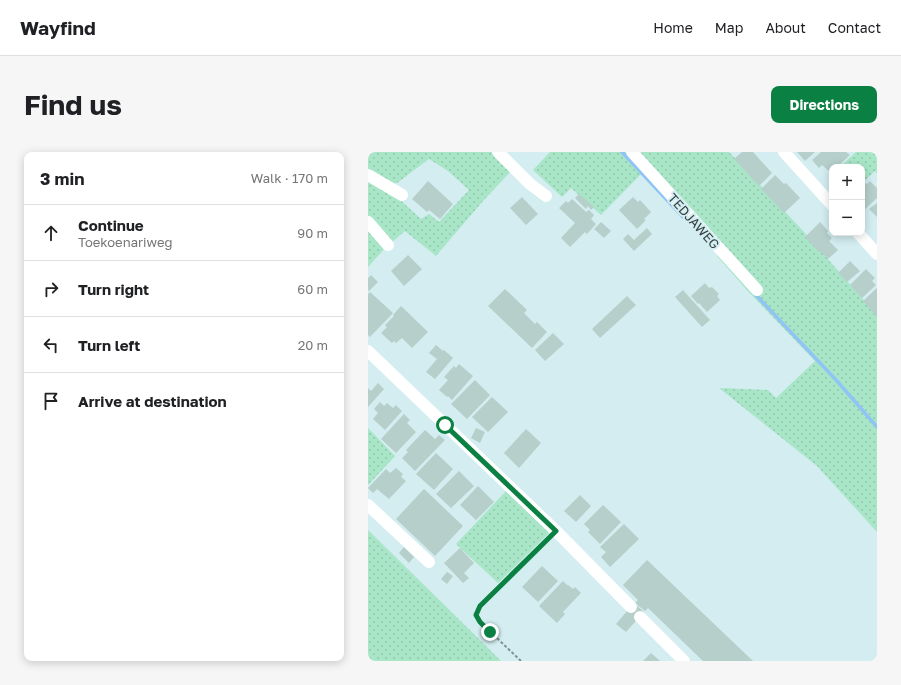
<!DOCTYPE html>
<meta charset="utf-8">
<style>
body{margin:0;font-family:"Golos Text",sans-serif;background:#f6f6f6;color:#202124}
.controls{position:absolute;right:12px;top:12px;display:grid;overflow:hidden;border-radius:8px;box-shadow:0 2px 10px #0003}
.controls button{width:36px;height:36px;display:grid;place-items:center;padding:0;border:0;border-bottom:1px solid #e0e0e0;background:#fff;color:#202124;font:20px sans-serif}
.stop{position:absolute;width:12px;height:12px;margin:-9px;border:3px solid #0b8043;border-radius:50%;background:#fff}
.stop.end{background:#0b8043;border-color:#fff;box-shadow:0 1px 4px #0008}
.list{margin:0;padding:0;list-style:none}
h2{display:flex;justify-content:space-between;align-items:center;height:52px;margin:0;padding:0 16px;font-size:17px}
h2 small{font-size:13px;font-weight:400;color:#757577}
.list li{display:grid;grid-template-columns:26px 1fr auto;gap:12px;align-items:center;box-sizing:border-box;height:56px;padding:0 16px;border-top:1px solid #e0e0e0}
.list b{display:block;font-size:15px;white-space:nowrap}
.list p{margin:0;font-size:13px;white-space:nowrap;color:#757577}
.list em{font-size:13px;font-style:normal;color:#757577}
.icon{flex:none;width:22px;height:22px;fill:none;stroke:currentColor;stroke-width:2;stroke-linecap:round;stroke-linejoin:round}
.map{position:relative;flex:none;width:509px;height:509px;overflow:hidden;border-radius:8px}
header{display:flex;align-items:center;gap:24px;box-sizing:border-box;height:56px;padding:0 20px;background:#fff;border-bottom:1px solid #e0e0e0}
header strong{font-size:19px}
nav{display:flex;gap:22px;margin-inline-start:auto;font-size:14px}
.intro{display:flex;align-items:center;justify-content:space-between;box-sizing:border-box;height:96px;padding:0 24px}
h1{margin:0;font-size:28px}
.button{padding:10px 18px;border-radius:8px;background:#0b8043;color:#fff;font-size:14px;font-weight:700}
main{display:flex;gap:24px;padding:0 24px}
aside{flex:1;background:#fff;border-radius:8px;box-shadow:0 2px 10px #0003}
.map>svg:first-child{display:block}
</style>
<header>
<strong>Wayfind</strong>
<nav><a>Home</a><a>Map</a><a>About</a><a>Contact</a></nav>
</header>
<div class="intro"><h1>Find us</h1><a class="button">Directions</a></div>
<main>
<aside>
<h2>3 min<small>Walk · 170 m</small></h2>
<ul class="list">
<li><svg class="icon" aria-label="ahead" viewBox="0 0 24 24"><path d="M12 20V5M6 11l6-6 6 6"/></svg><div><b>Continue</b><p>Toekoenariweg</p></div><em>90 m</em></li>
<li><svg class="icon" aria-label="right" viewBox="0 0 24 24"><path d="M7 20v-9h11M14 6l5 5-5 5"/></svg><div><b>Turn right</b></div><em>60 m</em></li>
<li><svg class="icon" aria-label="left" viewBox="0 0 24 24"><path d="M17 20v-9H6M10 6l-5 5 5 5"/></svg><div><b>Turn left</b></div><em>20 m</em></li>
<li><svg class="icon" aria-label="arrive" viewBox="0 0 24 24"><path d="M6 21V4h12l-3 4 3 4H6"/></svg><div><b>Arrive at destination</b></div></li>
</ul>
</aside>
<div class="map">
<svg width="509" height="509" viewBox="0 0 509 509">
<defs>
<pattern id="grass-dots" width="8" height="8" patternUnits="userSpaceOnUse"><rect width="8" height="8" fill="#a9e6c8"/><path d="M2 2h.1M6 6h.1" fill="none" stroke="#92c6ad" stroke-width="1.8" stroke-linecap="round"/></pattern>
</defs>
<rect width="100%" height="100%" fill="#d3edf0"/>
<path fill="url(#grass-dots)" d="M0,0H127L145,17L115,49L68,104L37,79L23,91L0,65V26L18,35L53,67L61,62L71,70L101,38L80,19L61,7L29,31H22L0,19Z
M182,0H361L436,80L509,163V380L449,314L351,236L400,238L408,246L447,209L378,137L349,104L352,101L276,19L233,63L203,36L194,45L165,18Z
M488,0H509V22L507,19L494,31V15H472Z
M0,73L18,95L0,115Z
M0,276L27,304L0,333Z
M138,339L181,381L130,431L88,392Z
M0,378L118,494L133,509H0Z"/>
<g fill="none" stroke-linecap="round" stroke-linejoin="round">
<path stroke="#8fc4f5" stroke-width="3.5" d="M254,0L315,65
M386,141L469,229L509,275"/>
</g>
<path fill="#b6cfca" d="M374,0H385L404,21L391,34L366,7Z
M429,0H447L437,9Z
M453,0H478L482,3L469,15H464V20L463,21L454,13L451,16L444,8Z
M407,23L416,32L418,31L432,46L416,61L393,37Z
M60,29L85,52L72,67L61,58L59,60L44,47Z
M502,29L509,36V46L494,60V34L498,31L499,32Z
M211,42L226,55L223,58L220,54L218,57L207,46Z
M154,45L170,62L158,73L142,56Z
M265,45L270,50L272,48L283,60L276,67L278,68L269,77L251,58Z
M204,47L218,60L221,58L226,63L223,67L228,72L219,82L217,80L202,95L193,86L207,71L191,56L198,49L200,51Z
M509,51V65L501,57Z
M233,70L243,79L236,86L226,77Z
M452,70L460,79L459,81L464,86L461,89L470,98L460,107L452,99L451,100L437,85Z
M279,76L284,82L266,99L255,87L260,82L266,88Z
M40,103L54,117L36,134L23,119Z
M482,109L492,119L479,130L470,121Z
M498,117L507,126L504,129L508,133L494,146L482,133Z
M3,123L10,130L1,139L0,138V126Z
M337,131L341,136L344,135L351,142L349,144L352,148L339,160L331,151L330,152L323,144Z
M509,136V165L495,149Z
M137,137L159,158L156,161L167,172L169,170L179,180L164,196L120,154Z
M315,138L342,168L334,175L307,145Z
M2,140L25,161L2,185L0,183V142Z
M259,144L268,153L232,186L224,177Z
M33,154L60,180L44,196L34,186L28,191L26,189L24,191L13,181L19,175L17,173L26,164L25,163Z
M185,181L196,192L177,209L167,198Z
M68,193L75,199L76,198L85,206L67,227L58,220L69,207L61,201Z
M91,212L105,224L84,248L80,244L79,245L71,238L80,228L76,225L86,214L88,216Z
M107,228L122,243L99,267L83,252Z
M10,231L16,237L0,255V236L3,239Z
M124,245L140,260L120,280L104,265Z
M12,250L16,254L19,251L25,256L28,253L34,259L17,278L5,267L10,261L6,257Z
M36,262L42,268L39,271L48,280L28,301L13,287Z
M108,276L117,280L112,291L103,286Z
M158,277L173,291L151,316L136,301Z
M57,278L67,287L71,283L77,288L47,319L34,306L40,300L38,298Z
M68,301L85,317L66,338L48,322Z
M28,316L35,322L33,325L38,329L21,347L9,337L5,341L0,336L18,317L22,321Z
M91,319L106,334L83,356L68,342Z
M110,334L126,350L108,368L92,353Z
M56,337L95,374L67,404L28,367Z
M212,343L223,354L208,370L196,359Z
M235,353L253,370L232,392L220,380L222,378L216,372Z
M256,372L271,387L242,415L233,405L238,400L232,395Z
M36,395L46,405L41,411L31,401Z
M92,396L106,411L96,421L101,426L95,431L76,411Z
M279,408L385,509H335L280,456L277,459L267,451L270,448L255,433Z
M174,414L190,429L170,450L154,435Z
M79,420L85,424L79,432L73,427Z
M195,429L199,433H200L205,437L207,435L213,441L195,460L197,462L189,471L171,454Z
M266,451L276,460L258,480L248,472Z
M283,501L292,509H275Z"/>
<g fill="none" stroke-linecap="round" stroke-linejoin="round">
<path stroke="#7f9092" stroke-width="2" stroke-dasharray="3 2" stroke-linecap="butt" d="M153,509L112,470L108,463L112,454L180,387"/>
<path stroke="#fff" stroke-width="12" d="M130,0L162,32L178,44
M264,0L389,138
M416,0L464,53
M0,23L34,43
M0,70L20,93
M490,81L509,102
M0,199L188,379L263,455
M0,353L61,410
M272,465L316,509"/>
</g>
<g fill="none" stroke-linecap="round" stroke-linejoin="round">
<path stroke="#0b8043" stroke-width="5" d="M77,273L188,379L112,454L108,463L112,470L122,480"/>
</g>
<g text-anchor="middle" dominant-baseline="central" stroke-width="4" stroke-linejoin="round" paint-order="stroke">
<g font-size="13" fill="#353f40" stroke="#d3edf0">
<text transform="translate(326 69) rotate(48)">TEDJAWEG</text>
</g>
</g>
</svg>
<div class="controls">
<button>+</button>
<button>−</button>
</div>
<div class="stop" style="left:77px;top:273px"></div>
<div class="stop end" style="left:122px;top:480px"></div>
</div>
</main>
